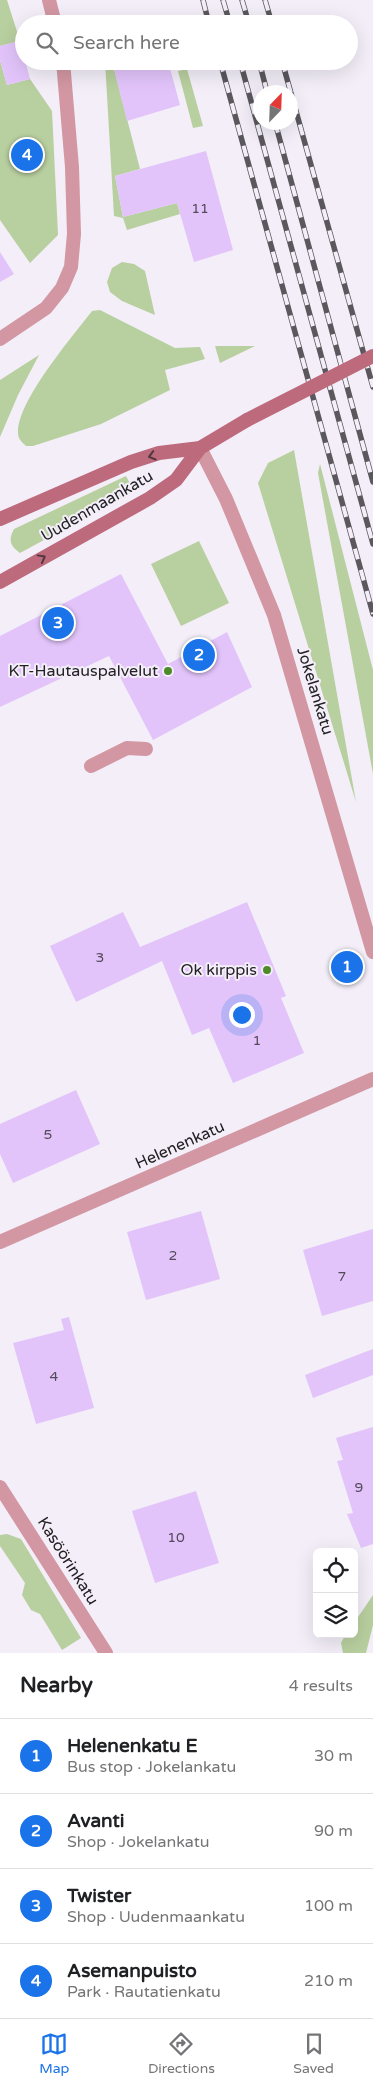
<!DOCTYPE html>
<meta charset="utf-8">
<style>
body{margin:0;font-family:"Varela Round",sans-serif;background:#f2f2f2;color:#202124}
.controls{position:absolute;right:15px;bottom:15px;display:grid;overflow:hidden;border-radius:8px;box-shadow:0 5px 20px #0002}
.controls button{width:45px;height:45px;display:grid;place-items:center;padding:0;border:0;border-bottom:1px solid #e0e0e0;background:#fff;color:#202124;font:25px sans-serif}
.compass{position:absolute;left:253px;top:85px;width:45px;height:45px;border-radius:50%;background:#fff;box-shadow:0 5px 20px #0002;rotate:23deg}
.you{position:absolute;left:241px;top:1014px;width:18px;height:18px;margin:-12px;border:4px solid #fff;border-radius:50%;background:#1a73e8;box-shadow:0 0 0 8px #1a73e833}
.badge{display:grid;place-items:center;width:32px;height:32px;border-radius:50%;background:#1a73e8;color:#fff;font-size:16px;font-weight:700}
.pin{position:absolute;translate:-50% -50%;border:2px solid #fff;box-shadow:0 1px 5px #0006}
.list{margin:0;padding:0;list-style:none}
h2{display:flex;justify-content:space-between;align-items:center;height:65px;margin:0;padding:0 20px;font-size:21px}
h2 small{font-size:16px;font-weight:400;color:#757577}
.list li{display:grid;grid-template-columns:32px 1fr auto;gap:15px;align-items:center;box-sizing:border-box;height:75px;padding:0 20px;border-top:1px solid #e0e0e0}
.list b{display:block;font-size:19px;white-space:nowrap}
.list p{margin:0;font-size:16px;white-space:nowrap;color:#757577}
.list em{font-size:16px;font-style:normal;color:#757577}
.icon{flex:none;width:28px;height:28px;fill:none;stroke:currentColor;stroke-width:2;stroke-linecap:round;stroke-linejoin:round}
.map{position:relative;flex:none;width:373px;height:1653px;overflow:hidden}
.search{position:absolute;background:#fff;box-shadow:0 5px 20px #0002;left:15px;right:15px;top:15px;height:55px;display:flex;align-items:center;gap:12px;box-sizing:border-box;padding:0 18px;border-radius:28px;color:#757577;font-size:19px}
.sheet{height:365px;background:#fff}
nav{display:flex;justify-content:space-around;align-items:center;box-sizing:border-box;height:70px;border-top:1px solid #e0e0e0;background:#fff;font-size:14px;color:#757577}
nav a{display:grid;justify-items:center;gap:2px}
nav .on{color:#1a73e8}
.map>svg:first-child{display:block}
</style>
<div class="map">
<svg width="373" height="1653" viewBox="0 0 373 1653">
<rect width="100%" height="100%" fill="#f3eef8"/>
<path fill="#b8cf9f" d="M0,0H7L20,41L0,46Z
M0,60L7,85L30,79L52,111L58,235L30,263L0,220Z
M105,61H112L140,169L115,176L123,217L177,203L180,214L127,230L123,218L114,216Z
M187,69L203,126L193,128L178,71Z
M122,262L134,264L145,271L155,315L122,301L110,292L107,282L112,268Z
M100,310L175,348L200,347L205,359L165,370L170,390L101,424L33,446H26C22,442 18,439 18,433C17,401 73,336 92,311Z
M215,346H255L220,363Z
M39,355L18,395L0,437V380Z
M294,450L356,802L258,483L268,463Z
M320,464L373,670V774L318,473Z
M126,476L134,491L20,553C10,546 8,540 14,529Z
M199,541L229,603L181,626L151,564Z
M7,1534L21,1539L81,1638L62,1650L40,1614L31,1610L22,1595L25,1583L0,1546V1535Z
M373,1595V1625L366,1653H343L341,1643L346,1634H354V1623Z"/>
<path fill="#e2c4fa" d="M20,41L30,79L7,85L0,60V46Z
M112,61H168L180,105L127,121Z
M206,151L233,250L194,262L177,203L123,217L115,176Z
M0,252L14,274L0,282Z
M121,574L168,664L227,632L252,687L153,740L109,656L0,707V636Z
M247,902L286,996L281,998L304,1053L233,1083L209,1028L192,1035L162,961L76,1002L50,946L123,912L140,947Z
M76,1090L100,1144L13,1183L0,1154V1124Z
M201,1211L220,1279L146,1300L127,1232Z
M373,1229V1301L322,1316L303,1250Z
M69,1317L94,1408L36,1424L13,1343L64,1330L61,1319Z
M373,1349V1375L313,1398L305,1375Z
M373,1427V1544L361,1548L347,1514L353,1513L337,1461L343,1460L336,1438Z
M196,1491L219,1563L155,1583L132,1511Z"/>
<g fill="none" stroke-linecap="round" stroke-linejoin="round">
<path stroke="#d297a2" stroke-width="14" d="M91,766L127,748L146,749"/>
<path stroke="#d297a2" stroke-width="14" d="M49,0L55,24
M0,339L46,308L62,288L71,267L74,234L72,167L63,61
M0,1242L373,1079
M0,1487L106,1653"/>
<path stroke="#d297a2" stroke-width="14" d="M200,448L226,499L274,615L373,952"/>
<path stroke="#be6a7d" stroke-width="14" d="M0,519L131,462L159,453L200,448L247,420
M0,582L150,498L176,480L200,448"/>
<g stroke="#5b585d" stroke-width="5.5">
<path id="rail" d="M203,0L209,24
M223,0L230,24
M242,0L249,24
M265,0L272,24
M220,61L373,614
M240,61L373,544
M259,61L267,92
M282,61L373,387
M275,122L373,482"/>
</g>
<use href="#rail" stroke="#f3eef8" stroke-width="4" stroke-dasharray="11" stroke-linecap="butt"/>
<path stroke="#be6a7d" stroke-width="14" d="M247,420L373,356"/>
</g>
<defs><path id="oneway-chevron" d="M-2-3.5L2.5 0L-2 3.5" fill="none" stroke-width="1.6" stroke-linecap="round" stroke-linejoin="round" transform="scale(1.25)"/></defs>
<g stroke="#52373f">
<use href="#oneway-chevron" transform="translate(152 456) rotate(164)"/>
<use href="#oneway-chevron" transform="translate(42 558) rotate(-29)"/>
</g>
<g fill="#4d8b2a" stroke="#f3eef8" stroke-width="2">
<circle cx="168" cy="671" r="5"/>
<circle cx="267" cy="970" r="5"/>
</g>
<g text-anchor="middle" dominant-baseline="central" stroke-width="4" stroke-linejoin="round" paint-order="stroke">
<g font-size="14" fill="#534a5a">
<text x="200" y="208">11</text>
<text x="100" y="957">3</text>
<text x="257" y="1040">1</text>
<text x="48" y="1134">5</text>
<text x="173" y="1255">2</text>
<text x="342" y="1276">7</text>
<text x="54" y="1376">4</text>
<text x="359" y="1487">9</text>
<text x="176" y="1537">10</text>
</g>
<g font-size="16" fill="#232125" stroke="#f3eef8">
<text transform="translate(97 506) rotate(-30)">Uudenmaankatu</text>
<text transform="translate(315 691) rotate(73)">Jokelankatu</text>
<text transform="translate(180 1145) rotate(-24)">Helenenkatu</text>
<text transform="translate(68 1561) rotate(58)">Kasöörinkatu</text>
</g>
<g font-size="16" fill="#232125" stroke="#f3eef8" text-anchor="end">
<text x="158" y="671">KT-Hautauspalvelut</text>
<text x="257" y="970">Ok kirppis</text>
</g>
</g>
</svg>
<div class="controls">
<button><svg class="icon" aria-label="locate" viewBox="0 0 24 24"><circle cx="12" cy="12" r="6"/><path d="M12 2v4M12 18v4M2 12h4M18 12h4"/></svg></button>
<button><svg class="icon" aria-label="layers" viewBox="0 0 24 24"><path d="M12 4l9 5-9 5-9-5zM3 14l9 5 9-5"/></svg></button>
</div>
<svg class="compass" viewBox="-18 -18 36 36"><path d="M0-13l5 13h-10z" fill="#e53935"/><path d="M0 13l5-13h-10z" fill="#757577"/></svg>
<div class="you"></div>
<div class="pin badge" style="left:347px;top:967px">1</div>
<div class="pin badge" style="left:199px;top:655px">2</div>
<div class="pin badge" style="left:58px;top:623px">3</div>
<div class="pin badge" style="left:27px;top:155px">4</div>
<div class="search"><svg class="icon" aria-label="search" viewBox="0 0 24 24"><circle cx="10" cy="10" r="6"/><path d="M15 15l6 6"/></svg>Search here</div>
</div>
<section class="sheet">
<h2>Nearby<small>4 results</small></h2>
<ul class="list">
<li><span class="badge">1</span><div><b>Helenenkatu E</b><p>Bus stop · Jokelankatu</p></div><em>30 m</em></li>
<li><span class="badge">2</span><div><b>Avanti</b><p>Shop · Jokelankatu</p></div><em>90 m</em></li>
<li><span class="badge">3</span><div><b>Twister</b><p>Shop · Uudenmaankatu</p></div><em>100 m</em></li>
<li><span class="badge">4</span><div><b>Asemanpuisto</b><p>Park · Rautatienkatu</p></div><em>210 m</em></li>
</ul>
</section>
<nav>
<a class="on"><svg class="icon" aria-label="map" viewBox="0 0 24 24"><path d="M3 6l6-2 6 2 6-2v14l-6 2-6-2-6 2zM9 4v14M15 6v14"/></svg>Map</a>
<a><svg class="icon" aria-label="directions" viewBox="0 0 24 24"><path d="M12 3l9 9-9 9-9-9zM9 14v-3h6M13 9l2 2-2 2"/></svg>Directions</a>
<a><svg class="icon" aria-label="saved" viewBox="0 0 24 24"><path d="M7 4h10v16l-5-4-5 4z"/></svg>Saved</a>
</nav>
